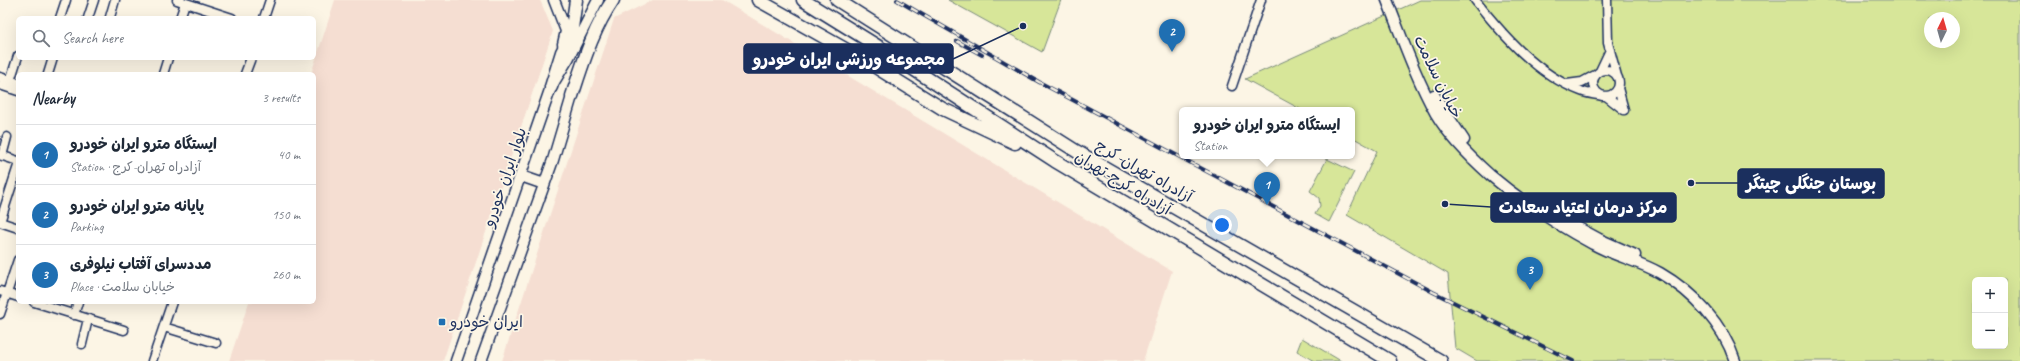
<!DOCTYPE html>
<meta charset="utf-8">
<style>
body{margin:0;font-family:Caveat,"Playpen Sans Arabic",sans-serif;background:#f2f2f3;color:#1f2937}
.controls{position:absolute;right:12px;bottom:12px;display:grid;overflow:hidden;border-radius:6px;box-shadow:0 4px 16px #0002}
.controls button{width:36px;height:36px;display:grid;place-items:center;padding:0;border:0;border-bottom:1px solid #e0e1e3;background:#fff;color:#1f2937;font:20px sans-serif}
.compass{position:absolute;left:1924px;top:12px;width:36px;height:36px;border-radius:50%;background:#fff;box-shadow:0 4px 16px #0002;rotate:5deg}
.you{position:absolute;left:1222px;top:225px;width:14px;height:14px;margin:-10px;border:3px solid #fff;border-radius:50%;background:#1a73e8;box-shadow:0 0 0 6px #1a73e833}
.badge{display:grid;place-items:center;width:26px;height:26px;border-radius:50%;background:#1f6fb2;color:#fff;font-size:13px;font-weight:700}
.pin{position:absolute;translate:-50% -33px;filter:drop-shadow(0 1px 2px #0008)}
.pin::after{content:'';position:absolute;top:21px;width:14px;height:12px;background:inherit;clip-path:polygon(0 0,100% 0,50% 100%)}
.popup{position:absolute;left:1179px;top:107px;width:176px;height:52px;box-sizing:border-box;display:grid;place-content:center;border-radius:6px;background:#fff;filter:drop-shadow(0 1px 3px #0005);font-size:13px;white-space:nowrap;color:#747a83}
.popup b{font-size:15px;color:#1f2937}
.popup::after{content:'';position:absolute;left:50%;top:100%;margin-left:-8px;border:8px solid transparent;border-top-color:#fff}
.list{margin:0;padding:0;list-style:none}
h2{display:flex;justify-content:space-between;align-items:center;height:52px;margin:0;padding:0 16px;font-size:17px}
h2 small{font-size:13px;font-weight:400;color:#747a83}
.list li{display:grid;grid-template-columns:26px 1fr auto;gap:12px;align-items:center;box-sizing:border-box;height:60px;padding:0 16px;border-top:1px solid #e0e1e3}
.list b{display:block;font-size:15px;white-space:nowrap}
.list p{margin:0;font-size:13px;white-space:nowrap;color:#747a83}
.list em{font-size:13px;font-style:normal;color:#747a83}
.icon{flex:none;width:22px;height:22px;fill:none;stroke:currentColor;stroke-width:2;stroke-linecap:round;stroke-linejoin:round}
.map{position:relative;flex:none;width:2020px;height:361px;overflow:hidden}
.search{position:absolute;background:#fff;box-shadow:0 4px 16px #0002;left:16px;top:16px;width:300px;height:44px;display:flex;align-items:center;gap:10px;box-sizing:border-box;padding:0 14px;border-radius:6px;color:#747a83;font-size:15px}
.panel{position:absolute;background:#fff;box-shadow:0 4px 16px #0002;left:16px;top:72px;width:300px;height:232px;border-radius:6px}
.map>svg:first-child{display:block}
</style>
<div class="map">
<svg width="2020" height="361" viewBox="0 0 2020 361">
<rect width="100%" height="100%" fill="#fcf5e5"/>
<filter id="ink" filterUnits="userSpaceOnUse"><feTurbulence type="fractalNoise" baseFrequency=".025" numOctaves="2"/><feDisplacementMap in="SourceGraphic" scale="8" xChannelSelector="R" yChannelSelector="G"/><feConvolveMatrix kernelMatrix="1 2 1 2 8 2 1 2 1" color-interpolation-filters="sRGB"/></filter>
<g filter="url(#ink)">
<path fill="#f5ded2" d="M335,0H540L553,31L443,361H229L249,302H314V74H311Z
M653,0H722L1172,271L1143,361H502L614,19Z"/>
<path fill="#d7e699" stroke="#798a7c" fill-rule="evenodd" d="M948,0H1061L1042,52Z
M1420,0H2020V361H1477L1455,348L1448,274L1347,215L1377,151L1352,137V110H1302L1245,79ZM1930,18H1954V42H1930ZM1975,280H2005V346H1975Z
M1327,159L1354,172L1329,222L1315,214L1320,206L1319,198L1310,191Z
M1302,338L1341,361H1314L1297,351Z"/>
<g fill="none" stroke-linecap="round" stroke-linejoin="round">
<g stroke="#1b2f5e" stroke-width="11">
<path id="minor" d="M177,0L232,18
M1475,0C1503,35 1537,75 1581,91C1587,94 1595,94 1602,96
M1607,0L1608,43L1617,76
M110,17L115,0
M60,18L66,0
M88,18L94,0
M180,18L185,3
M264,18L270,0
M1593 83a13 13 0 1 1 26 0a13 13 0 1 1-26 0Z
M1600,71L1610,50
M48,74L53,58
M163,74L168,58
M245,74L251,58
M0,77L18,83
M10,81L18,56
M1567,84L1582,82L1595,75
M0,85L18,91
M1232,86L1261,0
M1618,88L1624,110
M1606,96L1624,110
M0,155L18,161
M2,156L7,137
M0,222L18,166
M0,222L18,228
M0,291L18,297
M34,302L124,330
M0,314L18,260
M74,315L78,302
M164,327L216,343
M82,344L88,319
M152,361L172,302"/>
</g>
<g stroke="#1b2f5e" stroke-width="13">
<path id="major" d="M554,0L566,31L563,44
M1387,0C1402,38 1416,78 1436,114C1449,136 1471,158 1490,175C1522,202 1556,224 1593,244C1614,256 1639,261 1660,273C1693,292 1723,324 1735,361
M1434,95L1464,140
M521,176L544,184
M1549,212L1599,239L1635,255
M456,361L551,87L568,59L598,0
M481,361L553,160L572,96"/>
</g>
<g stroke="#1b2f5e" stroke-width="15">
<path id="highway" d="M758,0L861,58L943,109L1015,143
M803,0L887,52L1055,161L1390,361
M837,0L1076,151L1441,361
M551,87L562,52L571,35L576,0
M572,96C583,63 593,29 613,0"/>
</g>
<use href="#minor" stroke="#fcf5e5" stroke-width="8"/>
<use href="#major" stroke="#fcf5e5" stroke-width="10"/>
<use href="#highway" stroke="#fcf5e5" stroke-width="12"/>
<g stroke="#1b2f5e" stroke-width="4">
<path id="rail" d="M897,0L1039,82L1433,292L1573,361
M957,41L982,55"/>
</g>
<use href="#rail" stroke="#fcf5e5" stroke-width="2.5" stroke-dasharray="8" stroke-linecap="butt"/>
</g>
</g>
<rect fill="#1f6fb2" stroke="#fcf5e5" stroke-width="1.5" x="438" y="318" width="8" height="8" rx="2"/>
<g text-anchor="middle" dominant-baseline="central" stroke-width="3.5" stroke-linejoin="round" paint-order="stroke">
<g font-size="16" fill="#1b2f5e" stroke="#fcf5e5">
<text transform="translate(1438 77) rotate(64)">خیابان سلامت</text>
<text transform="translate(1144 171) rotate(30)">آزادراه تهران-کرج</text>
<text transform="translate(505 177) rotate(-71)">بلوار ایران خودرو</text>
<text transform="translate(1123 183) rotate(31)">آزادراه کرج-تهران</text>
</g>
<g font-size="16" fill="#1b2f5e" stroke="#fcf5e5" text-anchor="start">
<text x="450" y="322">ایران خودرو</text>
</g>
</g>
<path fill="none" stroke="#1b2f5e" stroke-width="1.5" d="M1023 26L953 59M1691 183L1738 183M1445 204L1491 207"/>
<g fill="#1b2f5e" stroke="#fcf5e5" stroke-width="1.5">
<circle cx="1023" cy="26" r="4"/>
<circle cx="1691" cy="183" r="4"/>
<circle cx="1445" cy="204" r="4"/>
</g>
<g fill="#1b2f5e" stroke="#1b2f5e" stroke-width="1.5">
<rect x="744" y="44" width="209" height="29" rx="4"/>
<rect x="1738" y="169" width="146" height="29" rx="4"/>
<rect x="1491" y="193" width="185" height="29" rx="4"/>
</g>
<g font-size="17" text-anchor="middle" font-weight="bold" fill="#fff">
<text x="849" y="65">مجموعه ورزشی ایران خودرو</text>
<text x="1811" y="189">بوستان جنگلی چیتگر</text>
<text x="1583" y="213">مرکز درمان اعتیاد سعادت</text>
</g>
</svg>
<div class="controls">
<button>+</button>
<button>−</button>
</div>
<svg class="compass" viewBox="-18 -18 36 36"><path d="M0-13l5 13h-10z" fill="#e53935"/><path d="M0 13l5-13h-10z" fill="#747a83"/></svg>
<div class="you"></div>
<div class="pin badge" style="left:1267px;top:205px">1</div>
<div class="popup"><b>ایستگاه مترو ایران خودرو</b>Station</div>
<div class="pin badge" style="left:1172px;top:52px">2</div>
<div class="pin badge" style="left:1530px;top:290px">3</div>
<div class="search"><svg class="icon" aria-label="search" viewBox="0 0 24 24"><circle cx="10" cy="10" r="6"/><path d="M15 15l6 6"/></svg>Search here</div>
<section class="panel">
<h2>Nearby<small>3 results</small></h2>
<ul class="list">
<li><span class="badge">1</span><div><b>ایستگاه مترو ایران خودرو</b><p>Station · آزادراه تهران-کرج</p></div><em>40 m</em></li>
<li><span class="badge">2</span><div><b>پایانه مترو ایران خودرو</b><p>Parking</p></div><em>150 m</em></li>
<li><span class="badge">3</span><div><b>مددسرای آفتاب نیلوفری</b><p>Place · خیابان سلامت</p></div><em>260 m</em></li>
</ul>
</section>
</div>
